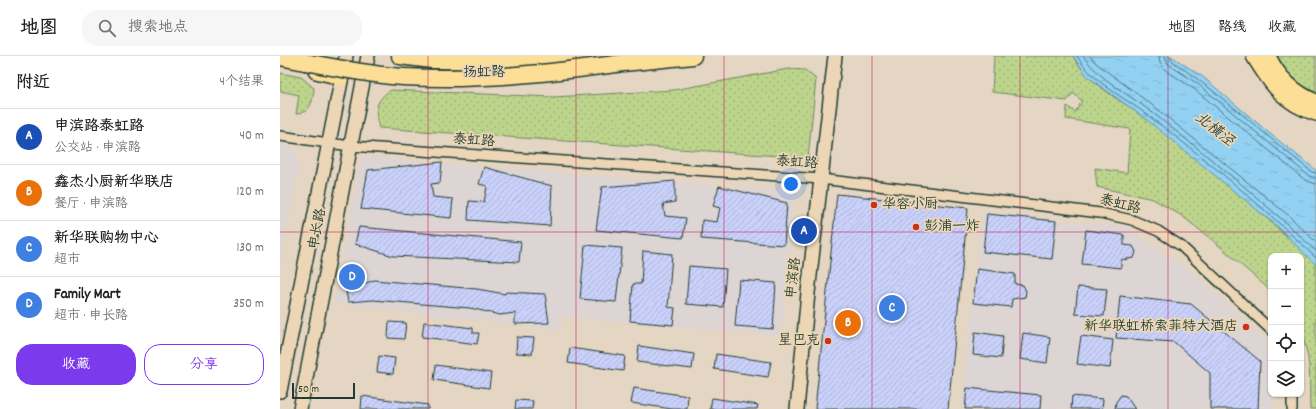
<!DOCTYPE html>
<html lang="zh">
<meta charset="utf-8">
<style>
body{margin:0;font-family:Dekko,"LXGW WenKai TC",sans-serif;background:#f6f6f6;color:#202124}
.controls{position:absolute;right:12px;bottom:12px;display:grid;overflow:hidden;border-radius:8px;box-shadow:0 1px 3px #0004}
.controls button{width:36px;height:36px;display:grid;place-items:center;padding:0;border:0;border-bottom:1px solid #e0e0e0;background:#fff;color:#202124;font:20px sans-serif}
.scale{position:absolute;left:12px;bottom:10px;width:63px;box-sizing:border-box;padding-left:4px;border:2px solid #1f3d34;border-top:0;font-size:11px;line-height:14px;white-space:nowrap;color:#1f3d34;-webkit-text-stroke:3px #ecd6b5;paint-order:stroke}
.you{position:absolute;left:511px;top:128px;width:14px;height:14px;margin:-10px;border:3px solid #fff;border-radius:50%;background:#1a73e8;box-shadow:0 0 0 6px #1a73e833}
.badge{display:grid;place-items:center;width:26px;height:26px;border-radius:50%;background:#7c3aed;color:#fff;font-size:13px;font-weight:700}
.pin{position:absolute;translate:-50% -50%;border:2px solid #fff;box-shadow:0 1px 4px #0006}
.list{margin:0;padding:0;list-style:none}
h2{display:flex;justify-content:space-between;align-items:center;height:52px;margin:0;padding:0 16px;font-size:17px}
h2 small{font-size:13px;font-weight:400;color:#757577}
.list li{display:grid;grid-template-columns:26px 1fr auto;gap:12px;align-items:center;box-sizing:border-box;height:56px;padding:0 16px;border-top:1px solid #e0e0e0}
.list b{display:block;font-size:15px;white-space:nowrap}
.list p{margin:0;font-size:13px;white-space:nowrap;color:#757577}
.list em{font-size:13px;font-style:normal;color:#757577}
.actions{display:flex;gap:8px;padding:12px 16px}
.actions a{flex:1;padding:9px 0;border:1px solid #7c3aed;border-radius:16px;text-align:center;font-size:14px;color:#7c3aed}
.actions .main{background:#7c3aed;color:#fff}
.icon{flex:none;width:22px;height:22px;fill:none;stroke:currentColor;stroke-width:2;stroke-linecap:round;stroke-linejoin:round}
.map{position:relative;flex:none;width:1036px;height:353px;overflow:hidden}
header{display:flex;align-items:center;gap:24px;box-sizing:border-box;height:56px;padding:0 20px;background:#fff;border-bottom:1px solid #e0e0e0}
header strong{font-size:19px}
nav{display:flex;gap:22px;margin-inline-start:auto;font-size:14px}
.search{width:280px;height:36px;background:#f6f6f6;display:flex;align-items:center;gap:10px;box-sizing:border-box;padding:0 14px;border-radius:16px;color:#757577;font-size:15px}
main{display:flex}
aside{flex:1;background:#fff}
.map>svg:first-child{display:block}
</style>
<header>
<strong>地图</strong>
<div class="search"><svg class="icon" aria-label="search" viewBox="0 0 24 24"><circle cx="10" cy="10" r="6"/><path d="M15 15l6 6"/></svg>搜索地点</div>
<nav><a>地图</a><a>路线</a><a>收藏</a></nav>
</header>
<main>
<aside>
<h2>附近<small>4个结果</small></h2>
<ul class="list">
<li><span class="badge" style="background:#1a4fb4">A</span><div><b>申滨路泰虹路</b><p>公交站 · 申滨路</p></div><em>40 m</em></li>
<li><span class="badge" style="background:#e8710a">B</span><div><b>鑫杰小厨新华联店</b><p>餐厅 · 申滨路</p></div><em>120 m</em></li>
<li><span class="badge" style="background:#3f7fe0">C</span><div><b>新华联购物中心</b><p>超市</p></div><em>130 m</em></li>
<li><span class="badge" style="background:#3f7fe0">D</span><div><b>Family Mart</b><p>超市 · 申长路</p></div><em>350 m</em></li>
</ul>
<div class="actions"><a class="main">收藏</a><a>分享</a></div>
</aside>
<div class="map">
<svg width="1036" height="353" viewBox="0 0 1036 353">
<defs>
<pattern id="grass-dots" width="8" height="8" patternUnits="userSpaceOnUse"><rect width="8" height="8" fill="#bcd48b"/><path d="M2 2h.1M6 6h.1" fill="none" stroke="#a1b779" stroke-width="1.8" stroke-linecap="round"/></pattern>
<pattern id="water-ripples" width="26" height="14" patternUnits="userSpaceOnUse"><rect width="26" height="14" fill="#93d1f3"/><path d="M2 4q2-2 4 0t4 0M15 11q2-2 4 0t4 0" fill="none" stroke="#7eb4d1"/></pattern>
<pattern id="building-hatch" width="6" height="6" patternUnits="userSpaceOnUse"><rect width="6" height="6" fill="#cad1fa"/><path d="M-1 1l2-2M0 6l6-6M5 7l2-2" fill="none" stroke="#adb4d7"/></pattern>
</defs>
<rect width="100%" height="100%" fill="#e5d5c3"/>
<filter id="ink" filterUnits="userSpaceOnUse"><feTurbulence type="fractalNoise" baseFrequency=".025" numOctaves="2"/><feDisplacementMap in="SourceGraphic" scale="8" xChannelSelector="R" yChannelSelector="G"/><feConvolveMatrix kernelMatrix="1 2 1 2 8 2 1 2 1" color-interpolation-filters="sRGB"/></filter>
<g filter="url(#ink)">
<path fill="#ddd4d4" d="M0,88L10,89L19,107L0,210Z
M81,101L515,136L501,280L283,261L281,274L55,247Z
M702,156L845,171L915,218L991,289V338H994V353H681Z"/>
<path fill="url(#grass-dots)" stroke="#6e8860" d="M714,0H793C808,29 843,45 868,64C925,109 982,155 1034,206L1036,209V353H1030C1029,328 1032,301 1021,278V200H991V235L936,187L902,160L873,143L817,131L815,112L847,117L850,73L786,63L787,50L795,56L802,45L793,37L787,45L712,36Z
M996,0H1036V37C1016,27 1006,20 996,0Z
M508,13L525,14L536,23L528,102L99,72C94,54 95,44 111,34L273,41L394,34Z
M0,17L21,21L34,32C33,45 31,57 16,58L19,39L0,35Z"/>
<path fill="url(#water-ripples)" stroke="#6596a7" d="M793,0H891L923,21L989,77L1036,114V209L998,171L867,64L807,20Z"/>
<g fill="none" stroke-linecap="round" stroke-linejoin="round">
<path stroke="#4d7880" stroke-width="1" d="M797,0C812,26 845,42 869,60C927,104 984,151 1036,202
M803,0C820,24 850,39 873,57C929,101 985,146 1036,195
M810,0L817,8L876,52L1008,159L1036,186
M879,0L880,6L884,13L914,33L1025,124L1036,128
M885,0L888,8L918,28L1029,120L1036,122
M890,0L892,5C941,38 985,79 1032,116L1036,117"/>
</g>
<path fill="url(#building-hatch)" stroke="#1f3d34" d="M162,106L160,127L151,128L153,141L173,143L171,162L81,153L88,114Z
M204,111L272,130L270,170L188,164L189,145L204,146L207,130L199,128Z
M395,125V146L383,148L385,160L406,162L403,182L316,174L322,131Z
M439,130L507,147L504,189L421,183L422,164L437,166L440,152L433,150Z
M557,138L688,152L668,353H535Z
M707,158L776,165L772,203L703,196Z
M79,171L241,186L239,206L113,200L75,188Z
M806,174L844,179V189L853,190L856,196L854,202L841,204V212L802,208Z
M305,189L342,192L336,246L300,243Z
M363,195L392,198L388,251L395,252L393,269L350,265L353,228H361Z
M409,210L446,213L443,251L406,248Z
M697,213L735,218V228L743,229L746,235L745,241L732,243L731,251L693,247Z
M94,224L197,233L225,238L226,236L265,238L269,267L235,268V257L220,259L190,252L93,244L68,246L66,235Z
M459,224L496,227L493,273L455,270Z
M798,231L827,233L824,260L795,258Z
M840,240L911,248L980,305L978,353H930V317L894,286L836,282Z
M109,266L126,267L124,283L108,282Z
M144,266L193,272V277H199L197,288L142,281Z
M695,276L723,280L721,302L693,299Z
M743,277L770,281L767,307L740,303Z
M801,280L833,284L830,312L797,308Z
M237,281L254,282L252,298L236,297Z
M359,290L414,298L412,313L357,306Z
M290,292L345,300L343,315L288,307Z
M436,298L491,306L488,321L434,313Z
M99,300L115,302L113,318L97,316Z
M156,309L211,317L209,332L154,324Z
M354,332L408,340L407,353H392L351,347Z
M687,332L761,339L760,353H685Z
M841,339L846,340L855,353H835L836,346Z
M82,340L148,349V353H81Z
M792,340L823,343L822,353H791Z
M432,342L478,349L477,353H430Z
M236,344L253,345L252,353H235Z"/>
<g fill="none" stroke-linecap="round" stroke-linejoin="round">
<g stroke="#1f3d34" stroke-width="12">
<path id="minor" d="M0,80L70,90L541,123L820,157L852,164L878,175L901,190L991,274
M1012,338V353"/>
</g>
<g stroke="#1f3d34" stroke-width="16">
<path id="secondary" d="M0,335L66,0
M20,353L88,0
M517,353L528,237L555,0"/>
</g>
<g stroke="#1f3d34" stroke-width="18">
<path id="primary" d="M974,0C991,28 1004,47 1036,57
M988,0C998,22 1014,37 1036,46
M36,15L61,21"/>
</g>
<g stroke="#1f3d34" stroke-width="19">
<path id="trunk" d="M120,0L152,4L304,7
M0,1L25,6
M330,7H343L413,0"/>
</g>
<use href="#minor" stroke="#ecd6b5" stroke-width="9"/>
<use href="#secondary" stroke="#ecd6b5" stroke-width="13"/>
<use href="#primary" stroke="#fcde96" stroke-width="15"/>
<use href="#trunk" stroke="#fcde96" stroke-width="16"/>
<g stroke="#1f3d34" stroke-width="19" stroke-linecap="butt">
<path id="trunk-bridge" d="M25,6C58,12 91,19 124,21C197,25 271,17 343,7"/>
</g>
<use href="#trunk-bridge" stroke="#fcde96" stroke-width="16"/>
</g>
</g>
<path fill="none" stroke="#c2185b" stroke-width="1" stroke-opacity="0.55" d="M148,0V353M296,0V353M444,0V353M592,0V353M740,0V353M888,0V353M0,176H1036"/>
<g fill="#c8321e" stroke="#ecd6b5" stroke-width="1.5">
<circle cx="594" cy="149" r="4"/>
<circle cx="636" cy="171" r="4"/>
<circle cx="966" cy="271" r="4"/>
<circle cx="548" cy="285" r="4"/>
</g>
<g text-anchor="middle" dominant-baseline="central" stroke-width="3.5" stroke-linejoin="round" paint-order="stroke">
<g font-size="14" fill="#1f3d34" stroke="#ecd6b5">
<text x="204" y="17">扬虹路</text>
<text transform="translate(194 85) rotate(4)">泰虹路</text>
<text transform="translate(517 107) rotate(4)">泰虹路</text>
<text transform="translate(840 149) rotate(14)">泰虹路</text>
<text transform="translate(38 173) rotate(-79)">申长路</text>
<text transform="translate(514 222) rotate(-83)">申滨路</text>
</g>
<g font-size="14" fill="#1f3d34" stroke="#ecd6b5" text-anchor="start">
<text x="602" y="149">华容小厨</text>
<text x="644" y="171">彭浦一炸</text>
<text x="958" y="271" text-anchor="end">新华联虹桥索菲特大酒店</text>
<text x="540" y="285" text-anchor="end">星巴克</text>
</g>
<g font-size="15" font-style="italic" fill="#2b4c47" stroke="#ecd6b5">
<text transform="translate(934 74) rotate(38)">北横泾</text>
</g>
</g>
</svg>
<div class="controls">
<button>+</button>
<button>−</button>
<button><svg class="icon" aria-label="locate" viewBox="0 0 24 24"><circle cx="12" cy="12" r="6"/><path d="M12 2v4M12 18v4M2 12h4M18 12h4"/></svg></button>
<button><svg class="icon" aria-label="layers" viewBox="0 0 24 24"><path d="M12 4l9 5-9 5-9-5zM3 14l9 5 9-5"/></svg></button>
</div>
<div class="scale">50 m</div>
<div class="you"></div>
<div class="pin badge" style="left:524px;top:175px;background:#1a4fb4">A</div>
<div class="pin badge" style="left:568px;top:267px;background:#e8710a">B</div>
<div class="pin badge" style="left:612px;top:252px;background:#3f7fe0">C</div>
<div class="pin badge" style="left:72px;top:221px;background:#3f7fe0">D</div>
</div>
</main>
